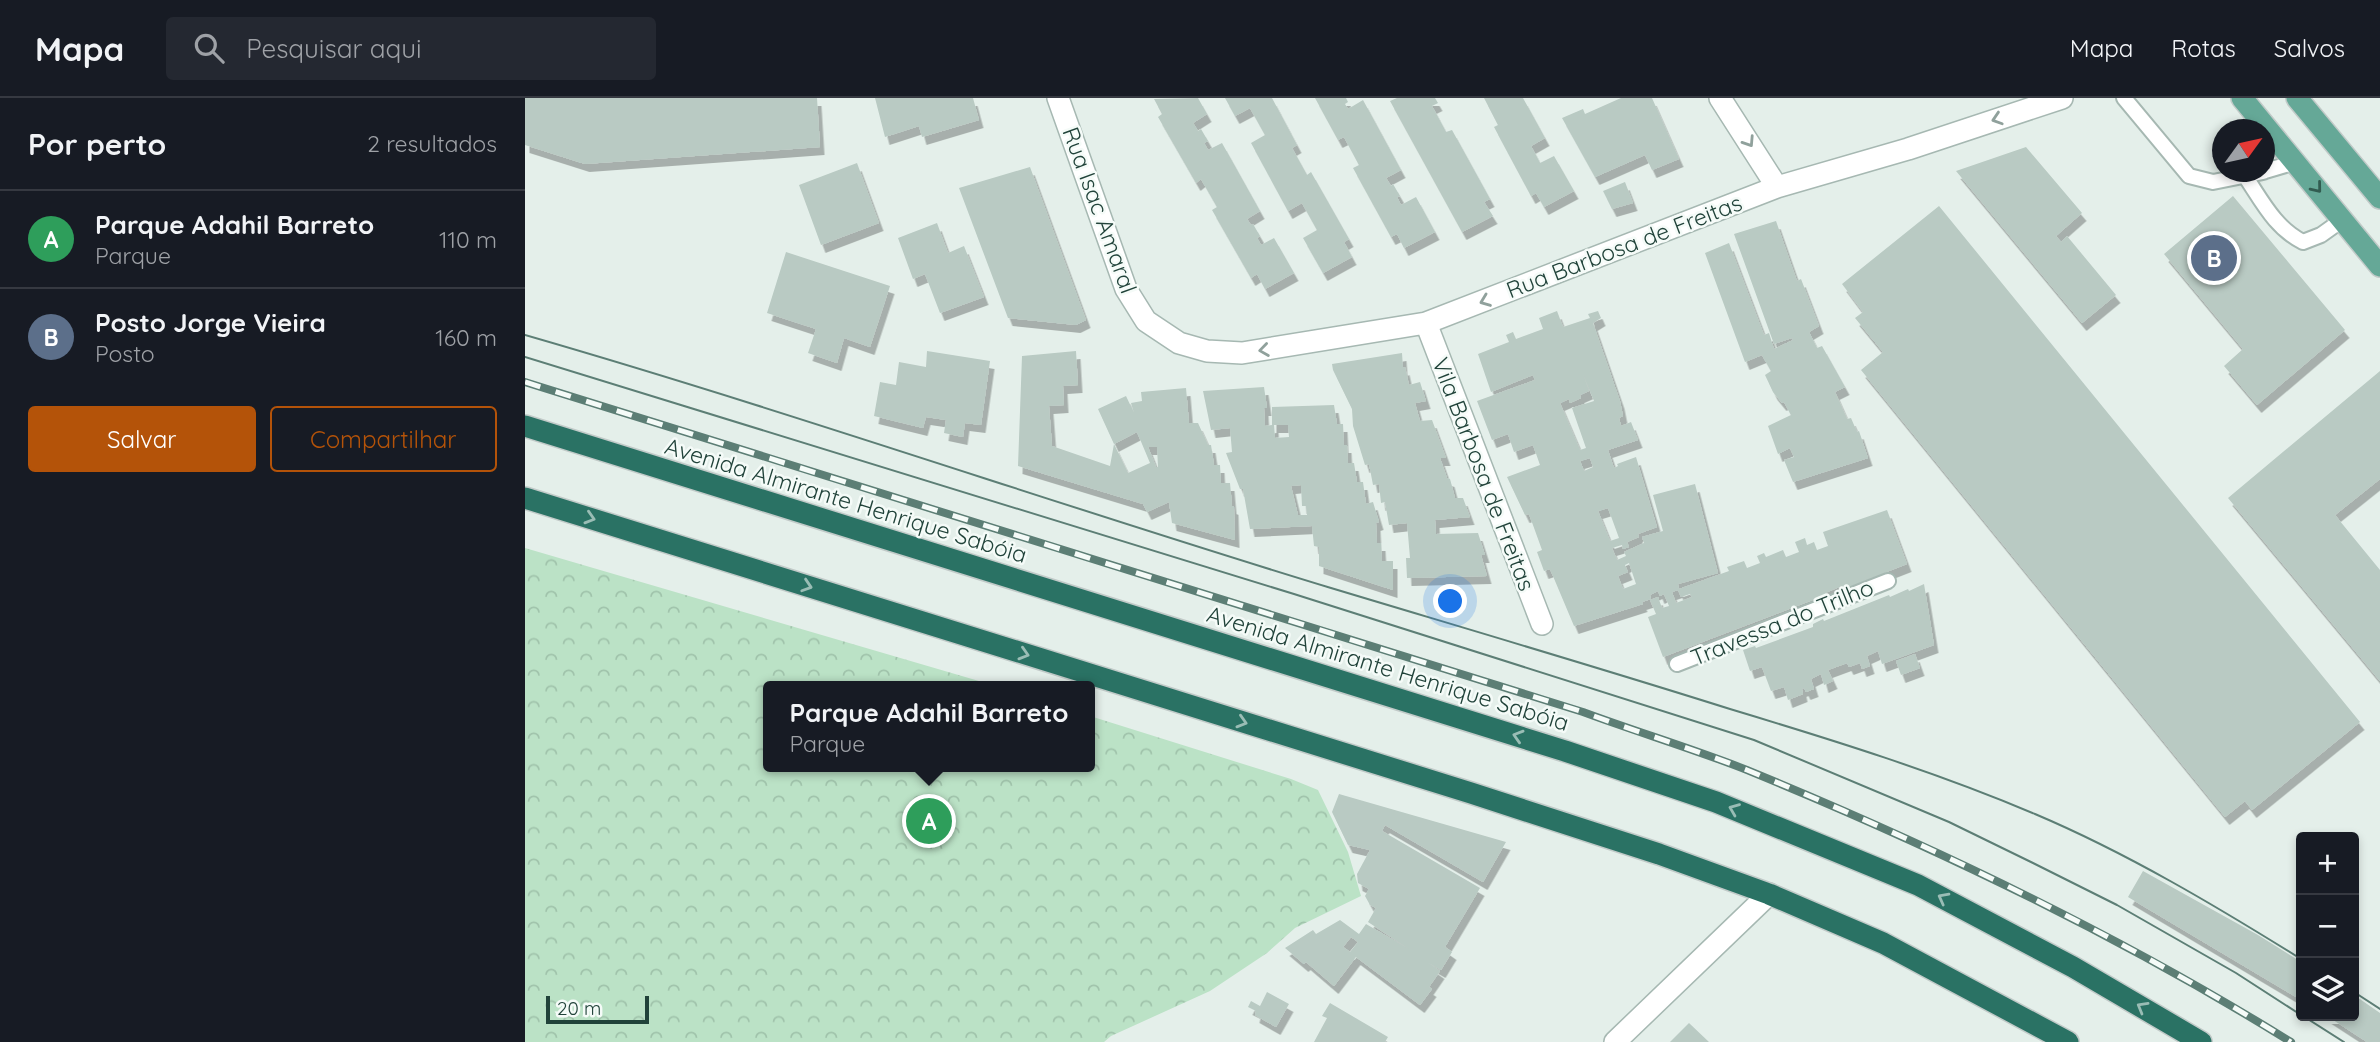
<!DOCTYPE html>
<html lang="pt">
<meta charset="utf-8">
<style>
body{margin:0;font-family:Quicksand,sans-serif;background:#242831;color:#f1f3f6}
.controls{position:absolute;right:21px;bottom:21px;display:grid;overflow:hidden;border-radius:7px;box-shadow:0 4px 10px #0003}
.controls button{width:63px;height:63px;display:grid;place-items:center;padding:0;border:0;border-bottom:2px solid #363941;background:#171b24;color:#f1f3f6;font:35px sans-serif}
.compass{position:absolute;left:1687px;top:21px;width:63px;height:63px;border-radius:50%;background:#171b24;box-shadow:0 4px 10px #0003;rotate:57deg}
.scale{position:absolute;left:21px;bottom:18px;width:103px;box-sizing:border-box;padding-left:7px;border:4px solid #21433a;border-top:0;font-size:19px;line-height:24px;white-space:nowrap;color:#21433a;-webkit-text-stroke:5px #f5fbf8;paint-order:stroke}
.you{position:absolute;left:926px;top:504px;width:24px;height:24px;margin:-18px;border:5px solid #fff;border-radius:50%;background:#1a73e8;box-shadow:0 0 0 10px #1a73e833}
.badge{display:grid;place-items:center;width:46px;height:46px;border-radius:50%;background:#b45309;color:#fff;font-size:23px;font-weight:700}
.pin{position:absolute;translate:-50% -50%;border:4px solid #fff;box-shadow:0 2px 7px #0006}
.popup{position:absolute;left:238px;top:583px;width:332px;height:91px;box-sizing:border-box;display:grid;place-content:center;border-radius:7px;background:#171b24;filter:drop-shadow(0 2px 5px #0005);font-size:23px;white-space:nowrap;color:#9ea1a6}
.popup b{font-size:26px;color:#f1f3f6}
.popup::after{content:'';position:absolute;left:50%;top:100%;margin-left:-14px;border:14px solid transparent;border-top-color:#171b24}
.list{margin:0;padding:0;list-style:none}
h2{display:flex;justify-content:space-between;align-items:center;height:91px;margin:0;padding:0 28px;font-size:30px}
h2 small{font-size:23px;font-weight:400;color:#9ea1a6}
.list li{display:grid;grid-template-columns:46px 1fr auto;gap:21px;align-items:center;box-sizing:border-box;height:98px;padding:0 28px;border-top:2px solid #363941}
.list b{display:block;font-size:26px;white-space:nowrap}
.list p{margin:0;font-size:23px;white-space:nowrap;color:#9ea1a6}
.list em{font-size:23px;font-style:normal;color:#9ea1a6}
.actions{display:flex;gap:14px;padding:21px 28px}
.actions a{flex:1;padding:16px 0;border:2px solid #b45309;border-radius:7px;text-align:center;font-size:24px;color:#b45309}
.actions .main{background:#b45309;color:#fff}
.icon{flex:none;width:38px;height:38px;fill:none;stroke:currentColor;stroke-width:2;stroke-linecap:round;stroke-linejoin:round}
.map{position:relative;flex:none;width:1855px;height:944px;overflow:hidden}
header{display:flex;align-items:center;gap:42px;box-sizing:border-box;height:98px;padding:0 35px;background:#171b24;border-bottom:2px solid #363941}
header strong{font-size:33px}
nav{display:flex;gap:38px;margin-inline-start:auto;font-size:24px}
.search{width:490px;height:63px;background:#242831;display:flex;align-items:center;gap:18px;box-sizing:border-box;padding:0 24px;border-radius:7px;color:#9ea1a6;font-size:26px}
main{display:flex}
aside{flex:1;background:#171b24}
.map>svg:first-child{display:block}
</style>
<header>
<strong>Mapa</strong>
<div class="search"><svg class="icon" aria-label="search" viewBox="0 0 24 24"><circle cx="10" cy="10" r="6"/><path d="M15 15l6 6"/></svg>Pesquisar aqui</div>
<nav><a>Mapa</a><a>Rotas</a><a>Salvos</a></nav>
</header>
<main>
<aside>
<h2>Por perto<small>2 resultados</small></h2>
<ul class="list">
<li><span class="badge" style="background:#2e9e5b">A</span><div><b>Parque Adahil Barreto</b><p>Parque</p></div><em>110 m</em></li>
<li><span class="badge" style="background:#5c6f8a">B</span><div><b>Posto Jorge Vieira</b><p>Posto</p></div><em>160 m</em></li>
</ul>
<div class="actions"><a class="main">Salvar</a><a>Compartilhar</a></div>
</aside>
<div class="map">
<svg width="1855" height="944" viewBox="0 0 1855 944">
<defs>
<pattern id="park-crowns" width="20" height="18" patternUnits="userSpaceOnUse" patternTransform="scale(1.75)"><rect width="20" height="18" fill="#bbe2c6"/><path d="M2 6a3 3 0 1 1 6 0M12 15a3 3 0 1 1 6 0" fill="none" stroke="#a0c3ab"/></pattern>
<filter id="shadow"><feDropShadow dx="4.5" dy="8" stdDeviation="0" flood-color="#0004"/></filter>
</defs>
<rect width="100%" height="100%" fill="#e4efea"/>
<path fill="url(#park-crowns)" d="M0,450L471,588H243V669H565V618L766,681L793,692L823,754L836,798L770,830L742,855L685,893L586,938L579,944H0Z"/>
<path fill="#b9cac3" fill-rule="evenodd" filter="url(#shadow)" d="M0,0H292L295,49L60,66L0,47Z
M350,0H448L454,22L397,39L394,28L360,39Z
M673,0L682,16L668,25L673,33L676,31L683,43L679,45L683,52L697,45L735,113L722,121L726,127L728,126L735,138L732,140L736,147L749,140L769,175L740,191L732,176L726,180L687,112L692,109L676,81L671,85L633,19L637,16L629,1Z
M700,0H747L772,47L767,50L782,77L786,74L824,141L819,144L827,159L798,175L778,140L792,132L777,105L763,113L726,45L740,37L725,10L710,18Z
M790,0H821L823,4L820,6L823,11L838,2L876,72L861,80L866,88L868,86L875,98L872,99L876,107L891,99L910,134L879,150L872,136L866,139L828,70L834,67L819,39L813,42Z
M872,0H910L913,5L907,8L921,34L927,32L965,101L959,104L968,118L937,134L865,3Z
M959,0H998L1020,40L1006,48L1015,65L1029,58L1049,93L1019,109L1011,95L1006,98L969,29L973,27Z
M1096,0H1127L1154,61L1127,72L1120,57L1070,79L1037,20L1058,11L1060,16Z
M1501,49L1557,115L1531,138L1536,144L1542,138L1591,197L1557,225L1431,73Z
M332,65L354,125L296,147L274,87Z
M505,69L561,222L551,227L483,220L434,90Z
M1100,84L1108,105L1087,111L1078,93Z
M1708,98L1820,232L1732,307L1699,268L1718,251L1639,156Z
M1414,108L1835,624L1727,712L1720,703L1700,719L1336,272L1358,254L1330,220L1338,214L1317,186Z
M1251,123L1272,183L1276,181L1294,228L1284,234L1292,250L1297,248L1320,289L1310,294L1322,321L1326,320L1332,334L1334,333L1343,360L1268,384L1259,362L1269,359L1265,350L1253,356L1243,328L1266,317L1259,304L1257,305L1248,294L1240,277L1246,273L1237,257L1220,264L1180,155L1204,145L1239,237L1244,235L1249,251L1268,242L1267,240L1249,246L1209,136Z
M412,125L423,155L439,148L459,199L415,215L400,176L388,181L373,140Z
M261,154L365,188L345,249L319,240L312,265L283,255L291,231L242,215Z
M1032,213L1038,229L1065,220L1063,216L1073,213L1076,220L1068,225L1095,303L1098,318L1094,320L1096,328L1106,324L1113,342L1083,352L1089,370L1093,368L1092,366L1111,359L1132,429L1113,436L1114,439L1102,444L1104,449L1098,451L1097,447L1087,450L1092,462L1101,458L1099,454L1119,445L1117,439L1138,433L1128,397L1170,386L1193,475L1153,486L1154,491L1204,473L1202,469L1219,463L1222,470L1235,465L1232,458L1239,455L1241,459L1258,452L1261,459L1274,454L1270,444L1280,440L1282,447L1289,444L1292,452L1303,448L1298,434L1362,412L1382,466L1318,491L1317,488L1300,495L1301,497L1138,559L1123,519L1131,516L1125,502L1133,499L1137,510L1144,508L1139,496L1135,498L1133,493L1125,497L1126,501L1117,504L1118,506L1049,528L1025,471L1019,473L1012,454L1017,452L1004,416L1000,417L982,379L1015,367L1008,347L989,354L983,336L967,342L952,303L1010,282L1008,277L966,294L953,256L984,244L981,237L988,234L991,241L1018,231L1014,220ZM1058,276L1069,303L1047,310L1061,350L1055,352L1035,305L1044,301L1045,305L1056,300L1055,297L1064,293ZM1065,360L1068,369L1059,373L1055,363ZM1083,410L1094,440L1085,443L1073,413ZM1104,465L1111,486L1098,491L1093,478L1103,474L1100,467ZM1153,492L1156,499L1165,496L1167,499L1151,505L1147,494Z
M402,253L465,263L456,327L440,325L438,339L419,335L421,322L401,319L398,330L349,318L355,284L371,287L374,264L401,269Z
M551,253L553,287L538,288L539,307L524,308L527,348L585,368L589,346L573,311L601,298L609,315L606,305L617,303L616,294L661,290L664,325H673L683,347H686L689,367H695L696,385H705L707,408L709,409L710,442L647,425L644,404L622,414L618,406L493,368L497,258ZM612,334L625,365L603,375L589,346ZM623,349H632L633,369H631Z
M877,255L878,270L880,269L884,287L895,284L901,303L890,305L895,323L907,322L921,360H915L922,380L925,381L930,400H938L945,419L910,422L911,436L953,435L960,457H956L962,478L882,480L881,460H885L882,425L864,427L860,404L856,405L854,386L848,387L844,366L840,367L828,328L827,311L808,272L807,266Z
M1855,273V381L1810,417L1855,472V583L1703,400Z
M739,289L742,310H739L740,328L747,327V309L809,307L812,326H818L819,347H822L823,365H829L832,384H838L841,406L848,404L854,424L851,425L852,445H856L857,463H868V492L794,468V449L789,448L787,428L725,431L718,391H715L701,355L707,354L705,330L686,332L678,293ZM749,327H763L764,339L750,340ZM776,387L777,408H781L782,417H773L766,388Z
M1399,486L1409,547L1357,566L1353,553L1342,558L1345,568L1337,571L1335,565L1324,569L1322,565L1303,572L1308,583L1299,587L1296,576L1286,581L1289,591L1281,594L1279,590L1277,591L1278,596L1263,602L1259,589L1246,593L1237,569L1225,573L1218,552L1230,548L1231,550L1288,529V526L1298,521L1299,523L1364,497L1365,499L1383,491L1384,493Z
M1390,556L1395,570L1376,577L1371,563Z
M814,696L981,744L958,784L860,727L857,733L955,790L920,849L927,854L916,872L902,864L915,873L904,889L907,891L895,907L831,859L809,888L781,864L779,866L760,850L788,832L791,836L815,822L834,836L841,826L884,851L843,824L851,810L845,807L840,798L844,791L833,785L832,776L845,752L823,747L807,714ZM826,839L833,844L825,854L818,849Z
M1618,773L1733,837L1776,864V902L1603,799Z
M742,894L764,906L751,929L730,917L731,913L723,909L726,903L735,908Z
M1829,897L1855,915V944H1842L1802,918H1829Z
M805,905L863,939L860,944H789L802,920L797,918Z
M1164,925L1184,944H1145Z"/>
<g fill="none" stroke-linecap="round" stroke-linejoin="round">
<g stroke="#a6b8b2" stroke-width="18">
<path id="lane" d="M1599,0L1664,78L1688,84L1738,74
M1740,73L1771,64
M1720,78C1737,103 1750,130 1778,144L1796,137L1817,122
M1152,566L1363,483"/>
</g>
<g stroke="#a6b8b2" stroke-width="24">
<path id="street" d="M533,0L601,191L621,223L654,245L682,253L717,255L901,225L1252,89L1383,51L1537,0
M1195,0L1252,89
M901,225L1017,526
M1090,944L1244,796"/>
</g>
<g stroke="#c1cac8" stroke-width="24">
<path id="primary" d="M1717,0L1855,168
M1772,0L1855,100"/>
</g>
<g stroke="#c1cac8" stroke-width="24">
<path id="highway" d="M0,328L1040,653L1191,704L1393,787L1548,869L1676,944
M0,400L946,695L1134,756L1244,796L1358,845L1543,944"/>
</g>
<use href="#lane" stroke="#fff" stroke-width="14"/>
<use href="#street" stroke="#fff" stroke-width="21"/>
<use href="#primary" stroke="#65a897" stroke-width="21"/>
<use href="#highway" stroke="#2a7264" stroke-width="21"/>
<path stroke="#5c7e75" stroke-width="2" d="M0,237C270,315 536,408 806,490C939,530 1072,569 1205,611C1308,642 1411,674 1510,716C1602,755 1691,808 1776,861
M0,259L769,496L1229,642L1424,724L1508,765L1592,807L1711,875L1776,917
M1829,894L1855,911
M1778,918L1819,944"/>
<g stroke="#5c7e75" stroke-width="8">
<path id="rail" d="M0,284L1058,614C1112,634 1169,651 1222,672C1410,749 1594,837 1766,944"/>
</g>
<use href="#rail" stroke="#f5fbf8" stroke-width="5" stroke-dasharray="16" stroke-linecap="butt"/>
</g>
<defs><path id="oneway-chevron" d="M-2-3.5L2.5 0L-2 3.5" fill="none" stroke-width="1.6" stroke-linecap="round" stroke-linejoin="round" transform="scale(1.75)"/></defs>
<g stroke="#90a19c">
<use href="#oneway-chevron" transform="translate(1472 21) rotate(162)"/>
<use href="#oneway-chevron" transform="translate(1224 44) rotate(57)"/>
<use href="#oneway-chevron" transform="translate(960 203) rotate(159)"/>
<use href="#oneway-chevron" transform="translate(739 252) rotate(172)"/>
</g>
<use stroke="#325c51" href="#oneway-chevron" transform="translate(1792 90) rotate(51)"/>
<g stroke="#9abdb5">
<use href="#oneway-chevron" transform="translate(65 420) rotate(17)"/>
<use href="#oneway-chevron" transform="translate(282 488) rotate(18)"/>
<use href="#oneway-chevron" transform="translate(499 556) rotate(17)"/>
<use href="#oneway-chevron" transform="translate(717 624) rotate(17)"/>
<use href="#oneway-chevron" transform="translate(993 638) rotate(-163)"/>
<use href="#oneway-chevron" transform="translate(1209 711) rotate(-158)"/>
<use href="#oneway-chevron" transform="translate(1418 800) rotate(-152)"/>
<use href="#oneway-chevron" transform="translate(1617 909) rotate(-150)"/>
</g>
<g text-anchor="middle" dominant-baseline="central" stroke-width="5" stroke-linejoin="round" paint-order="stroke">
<g font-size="23" fill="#21433a" stroke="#f5fbf8">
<text transform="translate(575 112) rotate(70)">Rua Isac Amaral</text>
<text transform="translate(1099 148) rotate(-21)">Rua Barbosa de Freitas</text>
<text transform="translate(959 376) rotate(69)">Vila Barbosa de Freitas</text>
<text transform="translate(321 402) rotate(17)">Avenida Almirante Henrique Sabóia</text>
<text transform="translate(1257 524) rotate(-22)">Travessa do Trilho</text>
<text transform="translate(863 570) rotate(17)">Avenida Almirante Henrique Sabóia</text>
</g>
</g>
</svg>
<div class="controls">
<button>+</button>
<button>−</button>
<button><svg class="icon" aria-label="layers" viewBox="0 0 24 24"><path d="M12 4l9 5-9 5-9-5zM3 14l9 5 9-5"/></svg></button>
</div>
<svg class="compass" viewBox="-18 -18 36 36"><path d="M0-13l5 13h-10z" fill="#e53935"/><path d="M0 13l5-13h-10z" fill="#9ea1a6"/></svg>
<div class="scale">20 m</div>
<div class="you"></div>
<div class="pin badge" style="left:404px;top:723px;background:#2e9e5b">A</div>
<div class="popup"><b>Parque Adahil Barreto</b>Parque</div>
<div class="pin badge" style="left:1689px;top:160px;background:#5c6f8a">B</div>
</div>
</main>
